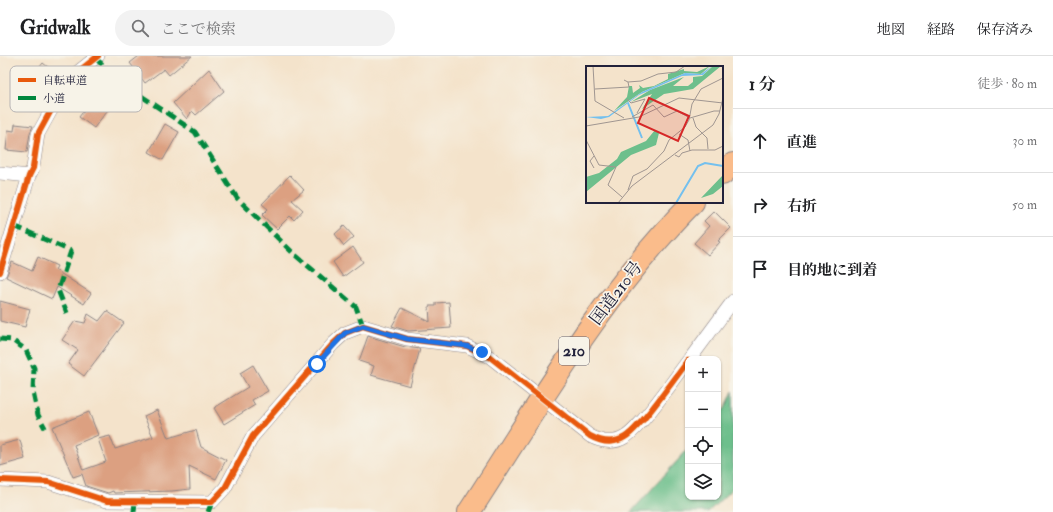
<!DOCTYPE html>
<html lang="ja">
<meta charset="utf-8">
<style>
body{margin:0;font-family:"IM FELL Double Pica","Noto Serif JP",serif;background:#f2f2f2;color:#202124}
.controls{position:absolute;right:12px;bottom:12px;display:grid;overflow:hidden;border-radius:8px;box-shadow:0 1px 3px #0004}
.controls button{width:36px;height:36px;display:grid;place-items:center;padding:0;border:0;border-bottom:1px solid #e0e0e0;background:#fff;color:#202124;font:20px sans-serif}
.stop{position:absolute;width:12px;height:12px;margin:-9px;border:3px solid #1a73e8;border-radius:50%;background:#fff}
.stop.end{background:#1a73e8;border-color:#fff;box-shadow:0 1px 4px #0008}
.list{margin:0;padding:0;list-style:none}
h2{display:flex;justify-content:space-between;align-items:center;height:52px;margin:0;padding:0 16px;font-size:17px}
h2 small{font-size:13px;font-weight:400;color:#757577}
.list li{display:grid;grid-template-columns:26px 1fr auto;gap:12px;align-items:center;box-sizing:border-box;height:64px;padding:0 16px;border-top:1px solid #e0e0e0}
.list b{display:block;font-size:15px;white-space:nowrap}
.list em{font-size:13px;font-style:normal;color:#757577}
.icon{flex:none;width:22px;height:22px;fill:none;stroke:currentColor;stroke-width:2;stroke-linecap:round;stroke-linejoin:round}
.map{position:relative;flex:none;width:733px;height:456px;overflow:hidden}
header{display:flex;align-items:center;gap:24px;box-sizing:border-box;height:56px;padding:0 20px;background:#fff;border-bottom:1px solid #e0e0e0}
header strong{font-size:19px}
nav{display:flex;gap:22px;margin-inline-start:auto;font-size:14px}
.search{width:280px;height:36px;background:#f2f2f2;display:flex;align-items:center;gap:10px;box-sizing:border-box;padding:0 14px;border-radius:22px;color:#757577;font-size:15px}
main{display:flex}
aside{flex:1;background:#fff}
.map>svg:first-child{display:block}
</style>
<header>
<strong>Gridwalk</strong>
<div class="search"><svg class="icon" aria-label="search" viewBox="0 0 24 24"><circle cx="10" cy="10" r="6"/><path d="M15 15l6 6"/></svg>ここで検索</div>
<nav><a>地図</a><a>経路</a><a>保存済み</a></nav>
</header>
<main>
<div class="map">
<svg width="733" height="456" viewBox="0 0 733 456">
<rect width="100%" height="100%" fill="#f7f3e8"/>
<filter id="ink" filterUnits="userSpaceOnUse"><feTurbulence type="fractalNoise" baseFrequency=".025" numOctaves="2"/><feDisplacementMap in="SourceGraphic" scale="8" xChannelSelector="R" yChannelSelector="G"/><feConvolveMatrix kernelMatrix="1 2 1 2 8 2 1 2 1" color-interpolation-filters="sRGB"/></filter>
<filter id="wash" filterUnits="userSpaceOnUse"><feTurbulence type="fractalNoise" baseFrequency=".012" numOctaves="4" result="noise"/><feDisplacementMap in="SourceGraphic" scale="16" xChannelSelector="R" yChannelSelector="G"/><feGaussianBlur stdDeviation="0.9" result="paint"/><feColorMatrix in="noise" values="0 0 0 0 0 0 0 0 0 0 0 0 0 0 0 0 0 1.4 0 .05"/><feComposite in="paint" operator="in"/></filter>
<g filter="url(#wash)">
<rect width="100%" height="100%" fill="#f4e3cb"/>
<path fill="#6dbf8c" stroke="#487064" d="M733,335V432L708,456H631L688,393V441H718V360L726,351Z"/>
<g id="blocks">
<path fill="#dca081" d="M139,0H192L169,19L164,13L145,27L130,7Z
M43,7L55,17L30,48L18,38Z
M209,13L224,35L196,59L192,55L187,63L173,47Z
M95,40L110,51L94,72L79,61Z
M15,68L33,70L30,77L27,96L6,94L8,74L14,75Z
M165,68L179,76L163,104L149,96Z
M290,119L304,134L292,144L303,154L294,164L290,160L277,173L262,159L268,153L262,148Z
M714,155L731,172L718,185L720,186L708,199L694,187L709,170L704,165Z
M344,170L354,181L344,190L335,178Z
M353,191L363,206L343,221L333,206Z
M38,201L57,210L55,214L91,237L84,248L57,231L52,243L6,221L12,206L32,215Z
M0,245L30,253L25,271L0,265Z
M449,246L451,272L408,275L392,270L402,252L430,266L429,250H436V247Z
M107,255L124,267L84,320L68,308L78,294L62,284L75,265L85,267L88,258L99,265Z
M368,280L405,291L420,293L410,330L371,319L374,310L359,305Z
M253,309L268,335L252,344L255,349L224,368L214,352L248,331L240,317Z
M157,354L168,382L196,374L201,391L226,404L216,423L189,410L190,433L172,435L114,437L113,435L108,437L86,430L82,418L73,421L52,371L89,356L98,379L74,389L83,414L106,406L98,383L110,380L115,393L153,381L144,360Z
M20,384L25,403L0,410V389Z"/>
</g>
</g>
<g filter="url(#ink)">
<use href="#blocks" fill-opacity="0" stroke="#8b8283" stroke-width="1"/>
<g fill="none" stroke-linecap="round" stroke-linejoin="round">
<g stroke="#8b8283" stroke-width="14">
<path id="minor" d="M0,117L29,120
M0,216L29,120L33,112L38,78L55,47L79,15L98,0
M690,303L733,245
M0,424L48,426L107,445L212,446L225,432L253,380L333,288L345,277L363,270L407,283L467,290L490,301L590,380C601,386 614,388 625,381C632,377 637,370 643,364C659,345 673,325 688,305"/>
</g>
<g stroke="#8b8283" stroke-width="24">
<path id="trunk" d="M722,118L733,108
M469,456C538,350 603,237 693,146"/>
</g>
<use href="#minor" stroke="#fff" stroke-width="13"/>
<use href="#trunk" stroke="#fabc8b" stroke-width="22"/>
<path stroke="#00873e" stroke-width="5" stroke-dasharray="10 5" stroke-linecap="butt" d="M95,2L128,31L195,76L237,142L294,198L356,251L363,270
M14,170L71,195L58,234L67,257
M0,283L12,284L26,294L34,312L33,336L38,359L45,372
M134,456L135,445
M208,456L212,446"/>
<g stroke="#f7f3e8" stroke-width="8">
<path id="cycleway" d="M0,216L29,120L33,112L38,78L55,47L79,15L98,0
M0,424L48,426L107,445L212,446L225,432L253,380L333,288L345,277L363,270L407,283L467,290L490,301L590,380C601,386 614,388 625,381C632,377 637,370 643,364C659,345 673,325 688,305"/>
</g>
<use href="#cycleway" stroke="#e8590c" stroke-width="6"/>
</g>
</g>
<g fill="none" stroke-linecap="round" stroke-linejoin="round" filter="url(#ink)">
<path stroke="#1a73e8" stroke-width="5" d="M317,308L345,277L363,270L407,283L467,290L482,296"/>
</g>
<g text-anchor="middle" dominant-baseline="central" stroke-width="3.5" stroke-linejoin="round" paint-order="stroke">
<rect fill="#f7f3e8" stroke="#62616f" stroke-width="1" x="559" y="281" width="30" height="28" rx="3"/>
<g font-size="16" font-weight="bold" fill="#22223b">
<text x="574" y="295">210</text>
</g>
<g font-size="17" fill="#22223b" stroke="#f7f3e8">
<text transform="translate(616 237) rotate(-53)">国道210号</text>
</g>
</g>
<g transform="translate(586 10)">
<rect width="137" height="137" fill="#f4e3cb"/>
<path d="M124,0L115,8L99,7L56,26L28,45L41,31L43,20H46L47,27L54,22L53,19L57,22L68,20L82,13V8L98,3V5L111,6ZM127,0H135L107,23L78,28L56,43L66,28L45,36L64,24L98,11L87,20H102L107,16V11L116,10ZM69,64L73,67L70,79L45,89L0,126V111L13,107L31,93L35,86L60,75ZM137,109V120L127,128L115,132Z" fill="#6dbf8c"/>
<path d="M126,0L117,9L96,10L53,29L23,51L15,53L0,51L22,50L56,26L99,7L115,8Z" fill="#74c0ee"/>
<path fill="none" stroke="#74c0ee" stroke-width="2" d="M42,37L56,72M90,137L112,100L119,97L137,100"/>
<path fill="none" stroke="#a09691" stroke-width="1" d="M7,0L9,35L38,52M38,14L42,16L55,15L72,8L90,6L99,0M9,23L43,21L42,16M41,33L45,37L59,33L51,47M46,51L67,39L78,51L91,45L104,52L128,45H134M107,52L110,61L121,72L122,83M0,60L53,51L93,32L137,37M93,68L102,74L104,85M0,74L13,99L30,101L22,119L36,131M89,89L93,91L96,87L106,84H129L137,80M8,102L4,95L8,90M42,124L47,110L61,103L78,85L83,74L99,61L103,54L106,38L115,23L137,12M32,137L46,120L127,59L133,48L137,32"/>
<path fill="#d62828" fill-opacity="0.15" stroke="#d62828" stroke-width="2" d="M63,32L103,50L92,75L52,57Z"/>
<rect width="137" height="137" fill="none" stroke="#22223b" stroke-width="2"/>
</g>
<rect x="10" y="10" width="132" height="46" rx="6" fill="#f7f3e8" stroke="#b7b4b4" stroke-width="1"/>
<rect x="18" y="22" width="18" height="4" fill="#e8590c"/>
<rect x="18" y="40" width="18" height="4" fill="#00873e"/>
<g font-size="11" fill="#22223b">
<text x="43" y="28">自転車道</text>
<text x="43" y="46">小道</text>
</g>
</svg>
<div class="controls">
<button>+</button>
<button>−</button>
<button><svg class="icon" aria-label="locate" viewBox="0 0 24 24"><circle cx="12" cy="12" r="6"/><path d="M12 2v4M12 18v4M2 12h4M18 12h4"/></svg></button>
<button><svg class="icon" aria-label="layers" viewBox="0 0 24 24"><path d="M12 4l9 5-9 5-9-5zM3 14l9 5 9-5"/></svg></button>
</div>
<div class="stop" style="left:317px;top:308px"></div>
<div class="stop end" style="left:482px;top:296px"></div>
</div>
<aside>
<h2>1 分<small>徒歩 · 80 m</small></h2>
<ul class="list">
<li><svg class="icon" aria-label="ahead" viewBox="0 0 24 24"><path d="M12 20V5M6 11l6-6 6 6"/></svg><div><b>直進</b></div><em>30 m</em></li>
<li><svg class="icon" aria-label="right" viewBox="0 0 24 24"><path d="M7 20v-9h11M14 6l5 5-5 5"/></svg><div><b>右折</b></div><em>50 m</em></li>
<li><svg class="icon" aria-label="arrive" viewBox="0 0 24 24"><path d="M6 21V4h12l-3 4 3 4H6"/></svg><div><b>目的地に到着</b></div></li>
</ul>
</aside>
</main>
